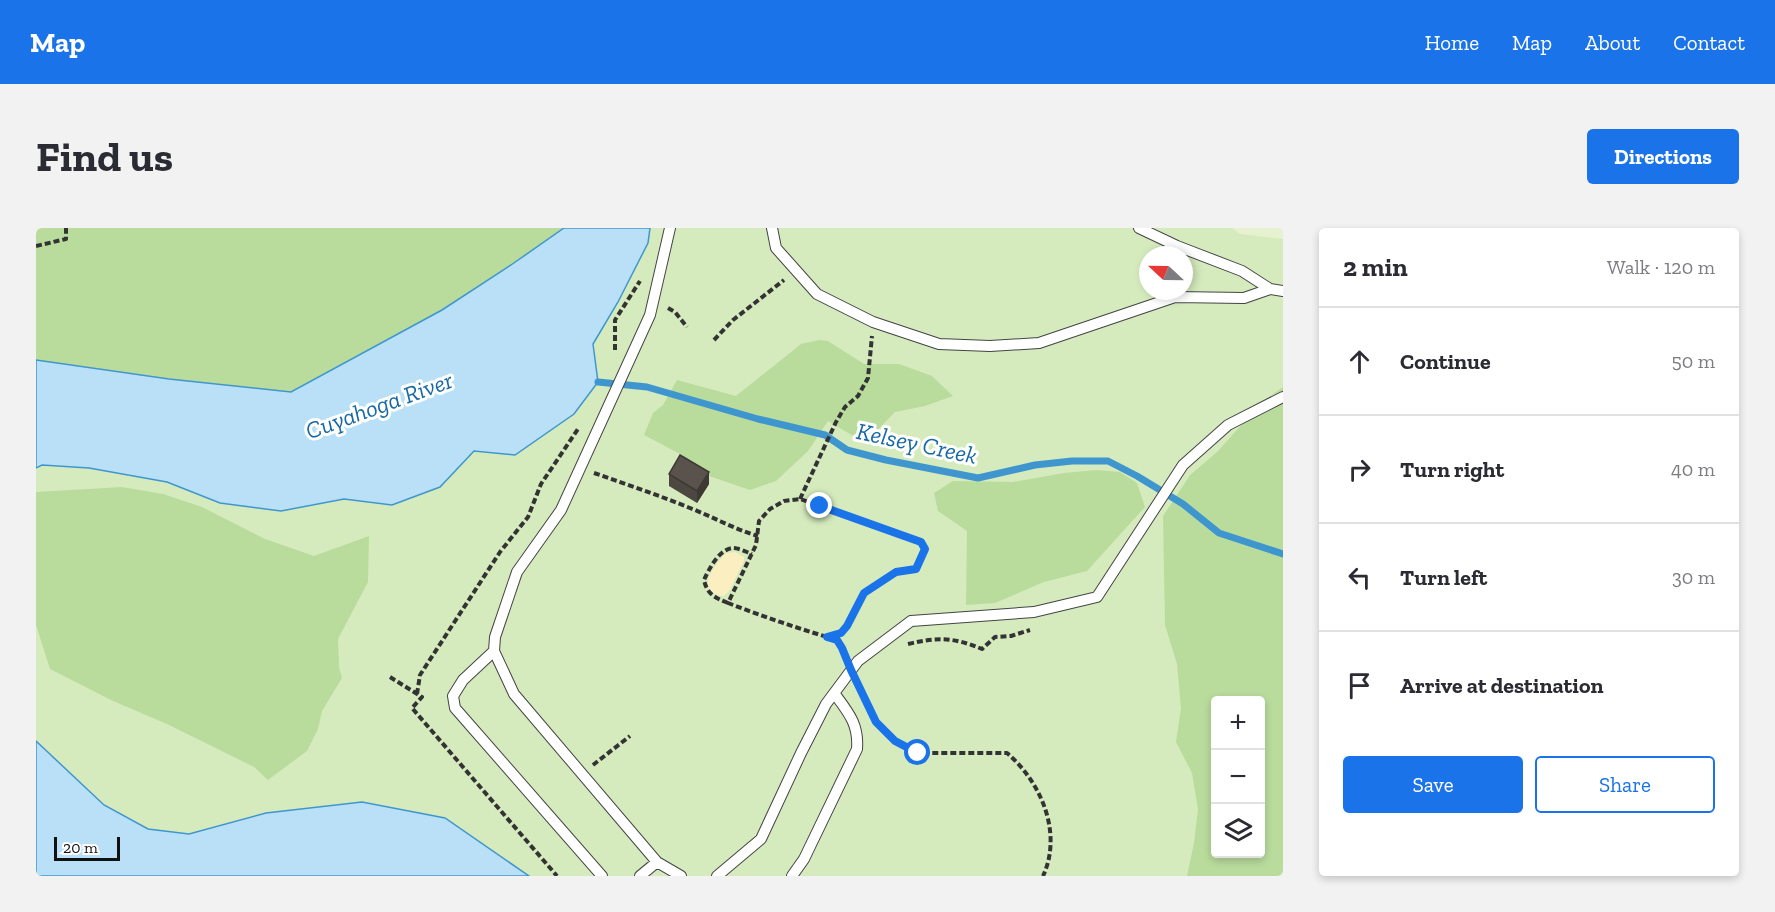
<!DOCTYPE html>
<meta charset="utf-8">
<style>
body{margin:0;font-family:"Zilla Slab",serif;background:#f2f2f3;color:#2b2b33}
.controls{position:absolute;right:18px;bottom:18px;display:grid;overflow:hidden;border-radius:6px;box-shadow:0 3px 9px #0003}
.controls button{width:54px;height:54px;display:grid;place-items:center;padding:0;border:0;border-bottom:2px solid #e1e1e2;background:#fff;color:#2b2b33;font:30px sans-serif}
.compass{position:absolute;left:1103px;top:18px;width:54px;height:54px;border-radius:50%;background:#fff;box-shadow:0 3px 9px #0003;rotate:292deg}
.scale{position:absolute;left:18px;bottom:15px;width:66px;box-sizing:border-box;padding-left:6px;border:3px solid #111;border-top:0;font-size:16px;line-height:21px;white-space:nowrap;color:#111;-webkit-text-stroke:4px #fff;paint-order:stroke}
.stop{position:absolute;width:18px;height:18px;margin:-14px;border:4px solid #1a73e8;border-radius:50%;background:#fff}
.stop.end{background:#1a73e8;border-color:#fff;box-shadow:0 2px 6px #0008}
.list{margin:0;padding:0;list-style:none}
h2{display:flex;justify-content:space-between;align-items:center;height:78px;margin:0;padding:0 24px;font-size:26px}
h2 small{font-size:20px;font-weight:400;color:#7c7c81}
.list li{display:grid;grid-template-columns:39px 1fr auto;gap:18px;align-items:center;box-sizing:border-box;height:108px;padding:0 24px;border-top:2px solid #e1e1e2}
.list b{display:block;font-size:22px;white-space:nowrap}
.list em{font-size:20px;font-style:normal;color:#7c7c81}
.actions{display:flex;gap:12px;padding:18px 24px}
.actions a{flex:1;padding:14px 0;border:2px solid #1a73e8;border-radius:6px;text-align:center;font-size:21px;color:#1a73e8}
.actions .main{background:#1a73e8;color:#fff}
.icon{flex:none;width:33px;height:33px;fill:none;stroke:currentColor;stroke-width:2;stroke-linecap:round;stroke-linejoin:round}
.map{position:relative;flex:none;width:1247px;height:648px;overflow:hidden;border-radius:6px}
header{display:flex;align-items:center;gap:36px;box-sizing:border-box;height:84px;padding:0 30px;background:#1a73e8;color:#fff}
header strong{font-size:28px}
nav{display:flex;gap:33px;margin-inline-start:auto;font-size:21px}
.intro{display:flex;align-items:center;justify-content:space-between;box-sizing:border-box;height:144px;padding:0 36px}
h1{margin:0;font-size:42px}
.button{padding:15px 27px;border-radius:6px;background:#1a73e8;color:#fff;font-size:21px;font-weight:700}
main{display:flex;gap:36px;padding:0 36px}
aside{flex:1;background:#fff;border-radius:6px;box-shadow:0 3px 9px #0003}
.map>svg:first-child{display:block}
</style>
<header>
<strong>Map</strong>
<nav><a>Home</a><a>Map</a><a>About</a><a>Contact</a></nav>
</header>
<div class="intro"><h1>Find us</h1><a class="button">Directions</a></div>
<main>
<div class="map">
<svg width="1247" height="648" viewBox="0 0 1247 648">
<rect width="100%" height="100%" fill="#fffdf5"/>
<path fill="#d5ebbd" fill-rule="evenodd" d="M614,0H1247V648H493L409,590L230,585L153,606L112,601L68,577L0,513V240L6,237L53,240L131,254L184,275L245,283L308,271L356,277L404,259L438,223L479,227L538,185L562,154L557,116L582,74L612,16ZM1112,27H1148V63H1112ZM1180,472H1224V626H1180Z"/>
<path fill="#b9dc9c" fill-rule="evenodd" d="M0,0H528L475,37L406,82L255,164L133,151L0,132Z
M783,112L792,113L828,136H863L896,148L917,168L889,178L859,184L829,215L792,193L772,223L740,253L714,262L673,248L646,227L608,207L617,185L627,177L641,152L700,168L765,116Z
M1247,159V648H1151L1158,615L1162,581L1156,545L1140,514L1145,480L1141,436L1129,397L1127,288L1154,247L1181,224L1226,174ZM1180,472H1224V626H1180Z
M1061,242L1084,244L1101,255L1109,279L1051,343L1008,354L959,375L930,377L931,303L902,283L898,265L917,253L977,254L1028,245Z
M86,259L127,266L166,279L229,311L278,328L333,308L332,354L302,411L303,439L306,450L286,483L282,501L271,523L232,552L218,539L131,496L77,473L14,441L0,397V264Z"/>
<path fill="#fbeec1" d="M699,324L708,329V333L694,362L688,368C656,365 679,336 690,325Z"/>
<path fill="#e6f2cf" d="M1196,0H1247V11L1204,6Z"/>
<path fill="#b9e0f7" stroke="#3f96cf" stroke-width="1.5" d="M528,0H614L612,15L582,74L557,116L562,154L538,186L479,227L438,223L404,259L356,277L308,271L245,283L184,275L131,254L53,240L6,237L0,240V132L133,151L255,164L406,82L475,37Z
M0,513L68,577L112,601L153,606L230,585L326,574L409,590L493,648H0Z"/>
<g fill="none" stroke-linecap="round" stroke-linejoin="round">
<path stroke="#3f96cf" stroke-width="7" d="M562,154L611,159L722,191L789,207L811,222L850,232L942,250L999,237L1036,233H1072L1101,248L1147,276L1183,305L1247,326"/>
<g stroke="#444" stroke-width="12">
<path id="lane" d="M634,0L614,87L525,282L481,344L459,409L458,423L478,466L621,634L645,648
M736,0L740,20L781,66L837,94L903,116L954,118L1003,115L1139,69L1208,70L1234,61
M1103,0L1141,18L1206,43L1234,61L1247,63
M458,423L427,452L417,468L419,480L566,648
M604,648L621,634
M681,648L725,611L765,525L790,476L822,433L875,393L998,384L1061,369L1147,237L1192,197L1247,169
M756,648L768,631L821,521C823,496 812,484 798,465"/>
</g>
<path stroke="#333" stroke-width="4" stroke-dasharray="6 3" stroke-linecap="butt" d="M0,18L30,11V0
M632,80L639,84L651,99
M678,112L697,92L748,52
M579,122V92L604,53
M558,245C590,256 622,267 654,280C677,289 698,301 722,308
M764,271L800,194L809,179L822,168L832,150L836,108
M692,375C679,370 671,366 668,352C673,341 683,321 697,320C703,320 710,324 716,326
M791,409L805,404L811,398L828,365L860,344L880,341L889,321L885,314L764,271L748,273L734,281L723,293L720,317L692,375C728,389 764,401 801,412L808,426
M872,416C902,409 917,409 946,421L959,409L975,408L994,402
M354,449L386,469L376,480L521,648
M822,457L841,494L859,513L882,525H971C1005,554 1027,605 1007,648
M381,466L384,447L464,324L492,289L505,256L542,201
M557,537L594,508"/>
<use href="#lane" stroke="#fff" stroke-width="10"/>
</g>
<path fill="#4d4742" d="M633,246L673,256L661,275L633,258Z"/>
<path fill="#3f3936" d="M673,244V256L661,275V263Z"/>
<path fill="#5a524d" stroke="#3f3936" stroke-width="1.5" d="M644,227L673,244L661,263L633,246Z"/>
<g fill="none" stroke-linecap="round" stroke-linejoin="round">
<path stroke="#1a73e8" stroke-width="8" d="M784,278L885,314L889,321L880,341L860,344L828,365L811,398L805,405L791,409L801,412L806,420L815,442L840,494L859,513L882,525"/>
</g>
<g text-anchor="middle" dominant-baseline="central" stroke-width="6" stroke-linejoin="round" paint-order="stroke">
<g font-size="24" font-style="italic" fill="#1768a6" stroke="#fff">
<text transform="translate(343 177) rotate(-20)">Cuyahoga River</text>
<text transform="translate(881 215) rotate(12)">Kelsey Creek</text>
</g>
</g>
</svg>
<div class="controls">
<button>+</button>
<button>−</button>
<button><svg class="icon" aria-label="layers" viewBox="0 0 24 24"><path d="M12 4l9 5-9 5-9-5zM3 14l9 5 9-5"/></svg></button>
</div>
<svg class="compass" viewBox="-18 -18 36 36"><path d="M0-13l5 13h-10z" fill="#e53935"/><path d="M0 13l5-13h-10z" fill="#7c7c81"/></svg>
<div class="scale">20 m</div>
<div class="stop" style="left:882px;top:525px"></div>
<div class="stop end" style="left:784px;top:278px"></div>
</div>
<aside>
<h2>2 min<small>Walk · 120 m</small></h2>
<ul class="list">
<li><svg class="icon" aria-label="ahead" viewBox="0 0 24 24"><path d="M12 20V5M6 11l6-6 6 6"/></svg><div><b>Continue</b></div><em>50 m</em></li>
<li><svg class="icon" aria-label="right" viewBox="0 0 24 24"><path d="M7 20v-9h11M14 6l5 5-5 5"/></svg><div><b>Turn right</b></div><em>40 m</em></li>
<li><svg class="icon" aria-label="left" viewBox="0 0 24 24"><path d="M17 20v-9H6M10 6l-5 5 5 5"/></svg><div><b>Turn left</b></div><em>30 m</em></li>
<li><svg class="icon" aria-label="arrive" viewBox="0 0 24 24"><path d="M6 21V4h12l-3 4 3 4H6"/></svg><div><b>Arrive at destination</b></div></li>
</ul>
<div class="actions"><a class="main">Save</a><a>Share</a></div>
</aside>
</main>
